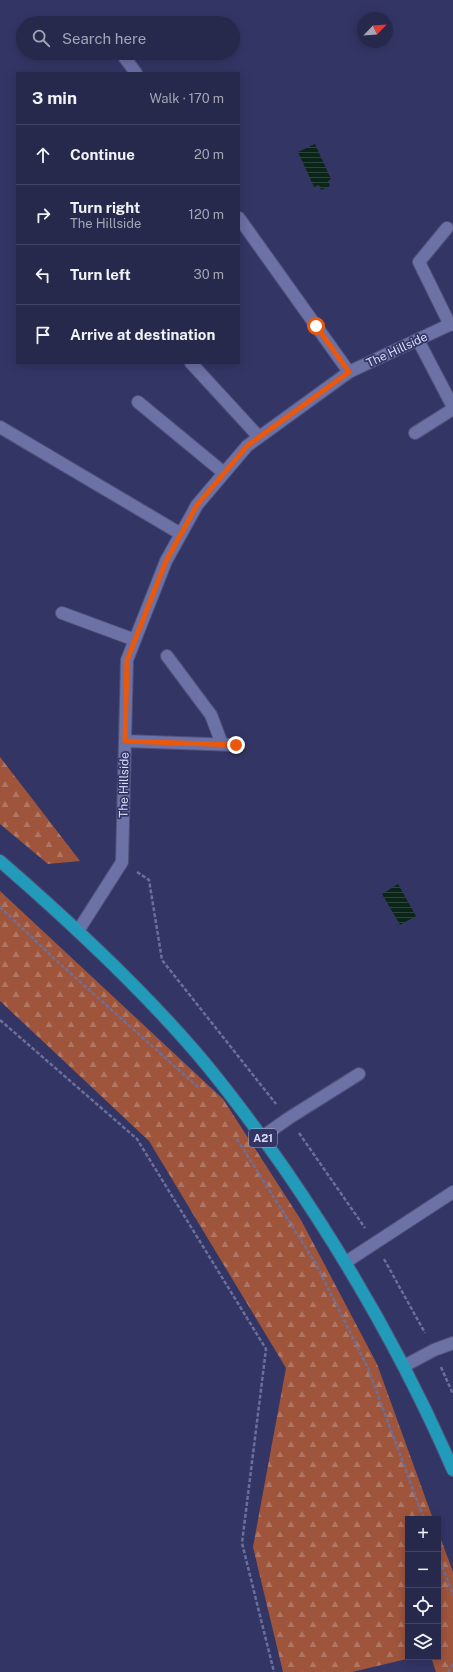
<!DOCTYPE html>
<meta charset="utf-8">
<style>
body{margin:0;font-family:"Public Sans",sans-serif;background:#2e3053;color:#f1f3f6}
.controls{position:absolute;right:12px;bottom:12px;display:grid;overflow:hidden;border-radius:0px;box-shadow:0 2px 10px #0003}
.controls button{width:36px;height:36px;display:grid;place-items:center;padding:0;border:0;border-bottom:1px solid #424464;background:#26284c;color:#f1f3f6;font:20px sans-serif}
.compass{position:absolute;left:357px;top:12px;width:36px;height:36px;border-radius:50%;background:#26284c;box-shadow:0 2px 10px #0003;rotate:65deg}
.stop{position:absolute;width:12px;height:12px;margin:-9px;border:3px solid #ea580c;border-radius:50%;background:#fff}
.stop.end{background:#ea580c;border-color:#fff;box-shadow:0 1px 4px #0008}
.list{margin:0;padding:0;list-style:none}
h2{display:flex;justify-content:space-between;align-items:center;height:52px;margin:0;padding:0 16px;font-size:17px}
h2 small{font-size:13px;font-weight:400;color:#a4a6b5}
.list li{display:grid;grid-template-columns:26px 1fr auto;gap:12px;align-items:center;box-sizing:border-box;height:60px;padding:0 16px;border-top:1px solid #424464}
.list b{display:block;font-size:15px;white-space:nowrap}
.list p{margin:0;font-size:13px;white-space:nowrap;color:#a4a6b5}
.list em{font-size:13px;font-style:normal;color:#a4a6b5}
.icon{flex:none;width:22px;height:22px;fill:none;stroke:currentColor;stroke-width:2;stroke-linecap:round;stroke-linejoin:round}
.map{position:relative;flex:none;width:453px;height:1672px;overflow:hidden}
.search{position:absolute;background:#26284c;box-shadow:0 2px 10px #0003;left:16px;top:16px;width:224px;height:44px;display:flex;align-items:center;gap:10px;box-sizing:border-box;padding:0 14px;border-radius:22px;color:#a4a6b5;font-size:15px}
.panel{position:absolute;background:#26284c;box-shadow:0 2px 10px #0003;left:16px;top:72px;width:224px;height:292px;border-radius:0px}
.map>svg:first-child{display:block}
</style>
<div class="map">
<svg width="453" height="1672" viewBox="0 0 453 1672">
<defs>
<pattern id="forest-firs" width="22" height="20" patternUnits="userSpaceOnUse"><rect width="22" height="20" fill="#9f553c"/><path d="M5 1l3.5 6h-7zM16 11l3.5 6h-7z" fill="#b07563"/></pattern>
<pattern id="water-rules" width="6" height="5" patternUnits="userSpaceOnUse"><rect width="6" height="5" fill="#0b2619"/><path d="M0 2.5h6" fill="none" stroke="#2e453b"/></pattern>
</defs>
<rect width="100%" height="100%" fill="#333665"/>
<path fill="url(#forest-firs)" d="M0,757L80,861L48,864L0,824Z
M0,891L223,1099L301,1220L377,1364L433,1519H408V1657H415L352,1672H283L253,1547L286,1368L149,1141L0,1001Z
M438,1531L453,1572V1672H436L431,1657H438Z"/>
<path fill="url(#water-rules)" d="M315,144L331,179L328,181L330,186L321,190L319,185L314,187L298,152Z
M398,884L416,916L400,925L382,894Z"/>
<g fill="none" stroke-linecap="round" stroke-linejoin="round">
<g stroke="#51527a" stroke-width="14">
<path id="minor" d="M122,54L136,73
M239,218L349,372
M447,228L419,262L450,325
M418,340L453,407
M191,363L259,437
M138,402L224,473
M0,427L181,534
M415,433L453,409
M62,613L135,640
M167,656L211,715L222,744
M125,741L235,745
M78,931L122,862L127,660L166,561L197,505L247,446L349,372L453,323
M262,1137L289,1118L359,1074
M346,1262L453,1192
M404,1366L434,1350L453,1343"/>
</g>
<g stroke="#51527a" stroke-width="14">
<path id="highway" d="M0,861C68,920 134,981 193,1049C226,1087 255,1127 284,1168C350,1264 407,1364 453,1470"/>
</g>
<path stroke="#6c6f98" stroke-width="2.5" stroke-dasharray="4 2" stroke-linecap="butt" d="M137,872L149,880L162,960L276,1104
M0,907L59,963L198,1087
M0,1020L137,1139L266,1349L242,1543L274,1672
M299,1133L365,1228
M237,1139L316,1264L368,1368L424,1519
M384,1259L425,1333
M441,1367L453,1394
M438,1555L453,1595
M448,1672L453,1664"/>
<use href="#minor" stroke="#6c71a6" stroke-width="12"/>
<use href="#highway" stroke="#219bb9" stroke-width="12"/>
</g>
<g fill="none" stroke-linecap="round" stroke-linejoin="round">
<path stroke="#ea580c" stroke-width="5" d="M236,745L125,741L127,660L166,561L197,505L247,446L349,372L316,326"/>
</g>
<g text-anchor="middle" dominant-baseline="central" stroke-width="3.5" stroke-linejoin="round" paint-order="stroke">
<rect fill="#333665" stroke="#a6aacd" stroke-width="1" x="249" y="1129" width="28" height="18" rx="3"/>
<g font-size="11" font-weight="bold" fill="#d8dcf9">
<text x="263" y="1138">A21</text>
</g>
<g font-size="12" fill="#d8dcf9" stroke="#333665">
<text transform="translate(397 350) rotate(-25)">The Hillside</text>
<text transform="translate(124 785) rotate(-89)">The Hillside</text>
</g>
</g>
</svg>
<div class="controls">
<button>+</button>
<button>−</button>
<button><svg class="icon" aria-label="locate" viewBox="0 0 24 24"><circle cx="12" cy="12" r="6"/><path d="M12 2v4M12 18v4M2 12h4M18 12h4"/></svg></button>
<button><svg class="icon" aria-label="layers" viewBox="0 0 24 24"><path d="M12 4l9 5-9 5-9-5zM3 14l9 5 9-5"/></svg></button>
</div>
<svg class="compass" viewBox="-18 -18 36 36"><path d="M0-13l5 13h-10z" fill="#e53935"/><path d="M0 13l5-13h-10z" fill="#a4a6b5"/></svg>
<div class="stop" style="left:316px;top:326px"></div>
<div class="stop end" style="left:236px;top:745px"></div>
<div class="search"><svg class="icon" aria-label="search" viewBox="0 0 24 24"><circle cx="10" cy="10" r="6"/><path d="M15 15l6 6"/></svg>Search here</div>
<section class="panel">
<h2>3 min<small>Walk · 170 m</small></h2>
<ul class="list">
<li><svg class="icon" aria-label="ahead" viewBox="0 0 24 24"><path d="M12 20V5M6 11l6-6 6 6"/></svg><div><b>Continue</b></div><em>20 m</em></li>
<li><svg class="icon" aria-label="right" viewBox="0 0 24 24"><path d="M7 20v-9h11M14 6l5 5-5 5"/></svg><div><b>Turn right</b><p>The Hillside</p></div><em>120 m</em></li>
<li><svg class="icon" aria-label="left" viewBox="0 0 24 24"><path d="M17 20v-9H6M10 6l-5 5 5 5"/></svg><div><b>Turn left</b></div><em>30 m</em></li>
<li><svg class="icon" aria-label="arrive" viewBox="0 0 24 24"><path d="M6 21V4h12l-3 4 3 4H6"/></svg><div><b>Arrive at destination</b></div></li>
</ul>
</section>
</div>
